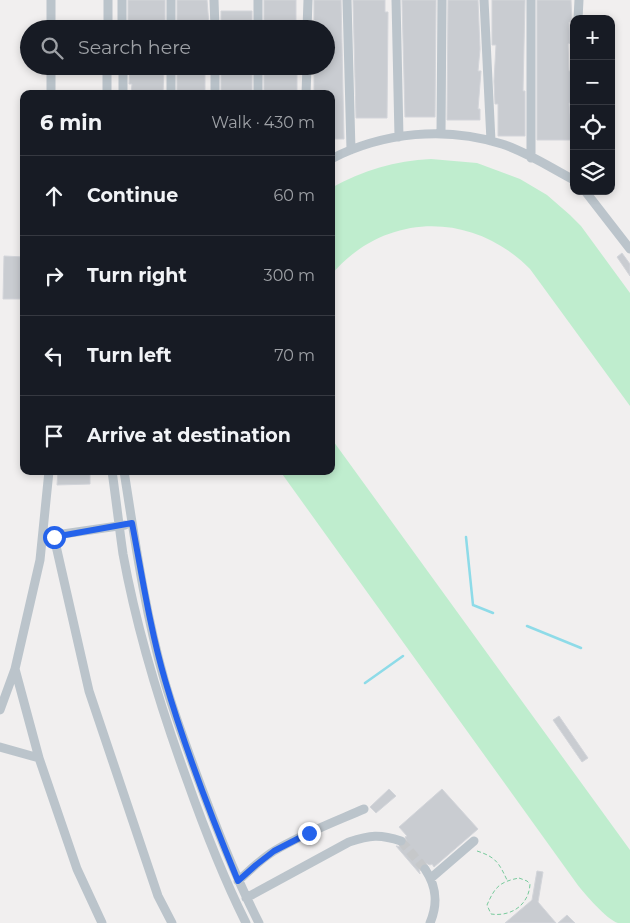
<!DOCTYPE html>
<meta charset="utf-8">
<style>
body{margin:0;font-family:Montserrat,sans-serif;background:#20242c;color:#f1f3f6}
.controls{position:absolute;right:15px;top:15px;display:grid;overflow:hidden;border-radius:10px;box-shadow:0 2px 8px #0003}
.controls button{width:45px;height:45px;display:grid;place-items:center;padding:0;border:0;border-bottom:1px solid #363941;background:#171b24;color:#f1f3f6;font:25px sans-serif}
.stop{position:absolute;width:15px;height:15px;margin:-11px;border:4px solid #2563eb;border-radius:50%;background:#fff}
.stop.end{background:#2563eb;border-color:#fff;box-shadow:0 1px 5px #0008}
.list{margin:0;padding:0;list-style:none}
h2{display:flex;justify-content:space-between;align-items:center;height:65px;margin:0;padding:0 20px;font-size:21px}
h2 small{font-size:16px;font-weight:400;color:#9ea1a6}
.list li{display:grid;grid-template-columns:32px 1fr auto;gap:15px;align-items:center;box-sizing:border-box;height:80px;padding:0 20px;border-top:1px solid #363941}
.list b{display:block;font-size:19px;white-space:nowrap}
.list em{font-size:16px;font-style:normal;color:#9ea1a6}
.icon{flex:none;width:28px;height:28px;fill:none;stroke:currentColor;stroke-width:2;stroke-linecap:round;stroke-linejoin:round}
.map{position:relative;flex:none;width:630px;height:923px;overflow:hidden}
.search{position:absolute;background:#171b24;box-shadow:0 2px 8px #0003;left:20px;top:20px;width:315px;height:55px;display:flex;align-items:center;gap:12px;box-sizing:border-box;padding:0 18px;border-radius:28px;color:#9ea1a6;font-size:19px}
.panel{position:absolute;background:#171b24;box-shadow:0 2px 8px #0003;left:20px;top:90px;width:315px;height:385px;border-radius:10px}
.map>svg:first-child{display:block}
</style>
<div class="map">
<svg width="630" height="923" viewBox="0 0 630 923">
<rect width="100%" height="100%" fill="#f1efef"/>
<path fill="#bfedce" d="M431,159L477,163L520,179L547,195L570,215L581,226L630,293V406L530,269C473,211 385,211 331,275V188C363,170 395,161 431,159Z
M331,438L630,850V923C626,923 621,923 618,923C607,920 584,893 577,884L280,471H331Z"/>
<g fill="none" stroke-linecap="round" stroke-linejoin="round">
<path stroke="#8edbe8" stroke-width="2.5" d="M466,537L473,605L493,613
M527,626L581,648
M365,683L403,656"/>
</g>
<path fill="#c9ccd1" stroke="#d3d5da" d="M128,0H165V29H128Z
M177,0H207L209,25L207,29H177Z
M264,0H296V27H264Z
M314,0H341L344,139H331V94H314V69H326V26H314Z
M353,0H385V12H388L387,118H356Z
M402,0H436L435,117H405Z
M448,0H478L480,49L478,71H481L478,109H480V120H447Z
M492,0H525L523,91H525V136H498V104H495L494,81L496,45H492Z
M537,0H571L572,22H569L570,43L568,44L569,71H572V103H569L571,126H573V140H537Z
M221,11H252V26H221Z
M130,66H164L163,94H131L132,84H129Z
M177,66H205V94H177Z
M221,68H252V94H221Z
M264,72H297V94H264Z
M622,253L630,264V276L617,257Z
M4,256L24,257V299H3Z
M58,471H90V484L57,485Z
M559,716L588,758L582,762L553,720Z
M389,789L396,796L376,813L370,807Z
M442,789L478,829L434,867L432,864L430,865L425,863L421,864L419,869L420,874L396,846L403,847L407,842L405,837L407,836L399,827Z
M537,871L543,872L538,902L556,923H505L532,900Z
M567,915L575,923H558Z"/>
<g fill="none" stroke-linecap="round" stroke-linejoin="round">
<path stroke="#c6c8ca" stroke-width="9" stroke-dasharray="9 4.5" stroke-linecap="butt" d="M401,841L425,869"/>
<path stroke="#78ca9c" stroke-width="1" stroke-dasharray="4 2.5" stroke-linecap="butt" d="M477,851C496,857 499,863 507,880
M519,878L527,881L530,884C529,905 511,917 491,914L487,905C495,887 499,882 519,878Z"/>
<path stroke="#bbc4cb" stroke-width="9" d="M51,0V29
M122,0V29
M214,0L215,29
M258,0V29
M347,0L351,150
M396,0L399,137
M484,0L491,141
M578,19L579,0
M108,29V0
M171,29V0
M307,29L308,0
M51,66V94
M123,66V94
M215,66V94
M258,66V94
M107,94V66
M171,94V66
M306,94L307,66
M441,134L442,0
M531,158V0
M331,159C383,132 446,126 502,144C527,152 551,168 574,180
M585,191L630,249
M49,471L40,560L15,669L39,758L77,869L102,923
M112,471C116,499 119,526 123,554C137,631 160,706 187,780C204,828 223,877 246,923
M124,471C135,541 145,612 164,679C173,711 185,742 196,773C215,824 234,874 259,923
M49,536L125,525
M54,537L89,691L158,896L172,923
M0,710L15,669
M0,747L39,758
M425,869C437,887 438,904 430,923
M431,878L474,841
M238,881C250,870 261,859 274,851C302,834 334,822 364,809
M246,898L349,842C370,835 380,834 401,841"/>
</g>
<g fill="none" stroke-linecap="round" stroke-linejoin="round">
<path stroke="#2563eb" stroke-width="6" d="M54,537L132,523C142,575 150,629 165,680C185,749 211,816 238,881L256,865L274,851L309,833"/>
</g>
</svg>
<div class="controls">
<button>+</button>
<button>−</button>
<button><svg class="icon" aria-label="locate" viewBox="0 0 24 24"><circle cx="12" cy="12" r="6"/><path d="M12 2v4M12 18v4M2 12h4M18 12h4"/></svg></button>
<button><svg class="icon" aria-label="layers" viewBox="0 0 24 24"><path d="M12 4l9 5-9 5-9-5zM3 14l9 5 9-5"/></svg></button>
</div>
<div class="stop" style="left:54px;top:537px"></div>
<div class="stop end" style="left:309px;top:833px"></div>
<div class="search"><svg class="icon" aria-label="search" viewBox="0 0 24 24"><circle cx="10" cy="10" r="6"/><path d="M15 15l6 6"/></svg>Search here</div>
<section class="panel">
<h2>6 min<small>Walk · 430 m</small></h2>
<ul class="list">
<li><svg class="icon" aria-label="ahead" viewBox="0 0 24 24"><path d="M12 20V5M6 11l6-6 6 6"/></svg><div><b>Continue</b></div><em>60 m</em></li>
<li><svg class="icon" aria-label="right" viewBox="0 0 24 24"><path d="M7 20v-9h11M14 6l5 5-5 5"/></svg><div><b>Turn right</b></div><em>300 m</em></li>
<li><svg class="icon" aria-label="left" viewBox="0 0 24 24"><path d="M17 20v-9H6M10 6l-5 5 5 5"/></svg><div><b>Turn left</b></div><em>70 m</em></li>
<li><svg class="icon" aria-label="arrive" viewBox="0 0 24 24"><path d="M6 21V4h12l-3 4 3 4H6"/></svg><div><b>Arrive at destination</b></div></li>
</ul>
</section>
</div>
